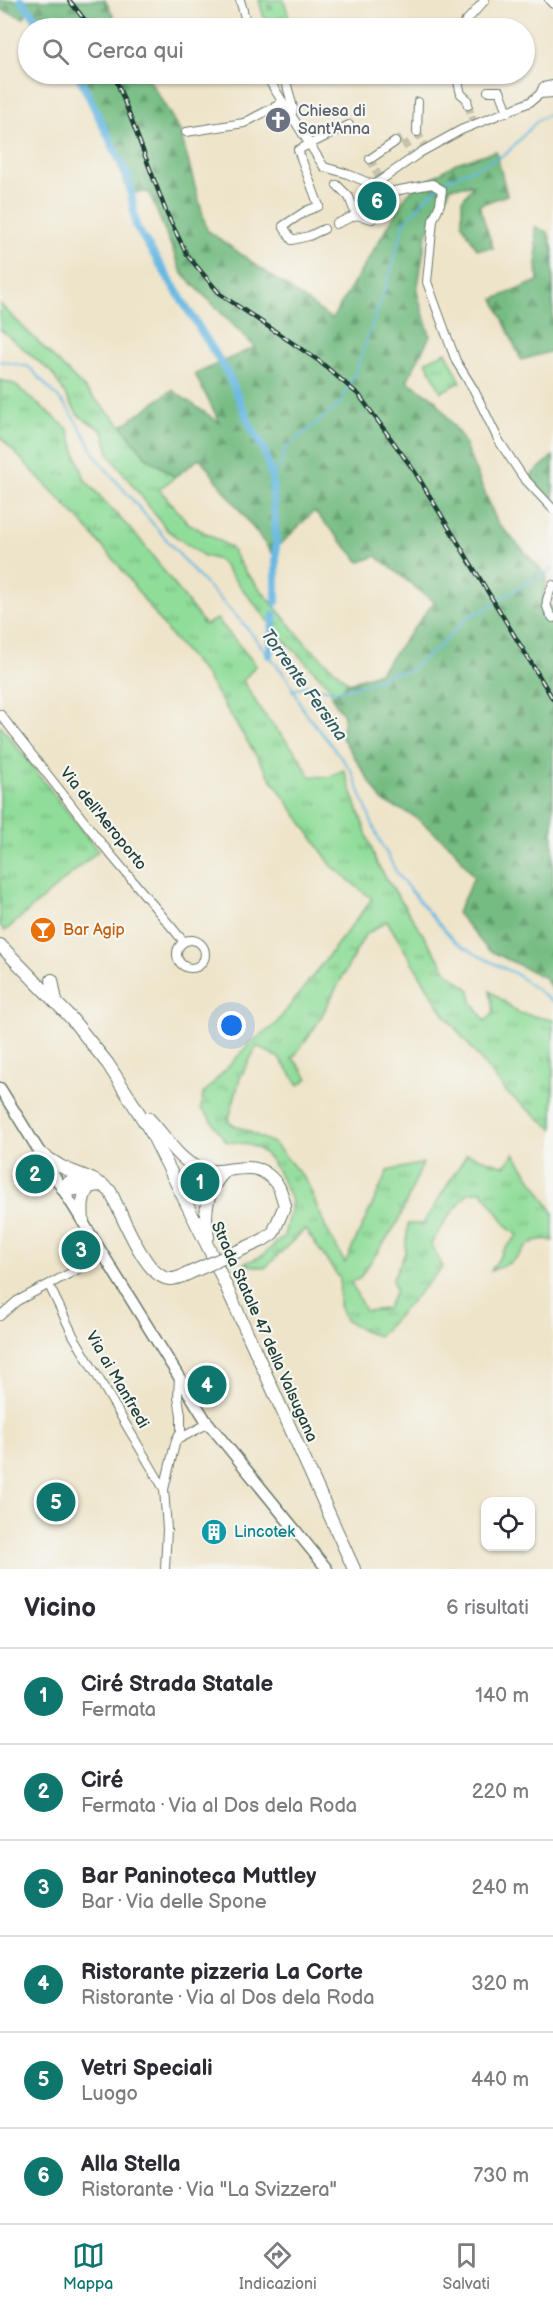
<!DOCTYPE html>
<html lang="it">
<meta charset="utf-8">
<style>
body{margin:0;font-family:"Balsamiq Sans",sans-serif;background:#f7f7f7;color:#2b2b33}
.controls{position:absolute;right:18px;bottom:18px;display:grid;overflow:hidden;border-radius:12px;box-shadow:0 2px 4px #0004}
.controls button{width:54px;height:54px;display:grid;place-items:center;padding:0;border:0;border-bottom:2px solid #e1e1e2;background:#fff;color:#2b2b33;font:30px sans-serif}
.you{position:absolute;left:232px;top:1026px;width:21px;height:21px;margin:-15px;border:4px solid #fff;border-radius:50%;background:#1a73e8;box-shadow:0 0 0 9px #1a73e833}
.badge{display:grid;place-items:center;width:39px;height:39px;border-radius:50%;background:#0f766e;color:#fff;font-size:20px;font-weight:700}
.pin{position:absolute;translate:-50% -50%;border:3px solid #fff;box-shadow:0 2px 6px #0006}
.list{margin:0;padding:0;list-style:none}
h2{display:flex;justify-content:space-between;align-items:center;height:78px;margin:0;padding:0 24px;font-size:26px}
h2 small{font-size:20px;font-weight:400;color:#7c7c81}
.list li{display:grid;grid-template-columns:39px 1fr auto;gap:18px;align-items:center;box-sizing:border-box;height:96px;padding:0 24px;border-top:2px solid #e1e1e2}
.list b{display:block;font-size:22px;white-space:nowrap}
.list p{margin:0;font-size:20px;white-space:nowrap;color:#7c7c81}
.list em{font-size:20px;font-style:normal;color:#7c7c81}
.icon{flex:none;width:33px;height:33px;fill:none;stroke:currentColor;stroke-width:2;stroke-linecap:round;stroke-linejoin:round}
.map{position:relative;flex:none;width:553px;height:1569px;overflow:hidden}
.search{position:absolute;background:#fff;box-shadow:0 2px 4px #0004;left:18px;right:18px;top:18px;height:66px;display:flex;align-items:center;gap:15px;box-sizing:border-box;padding:0 21px;border-radius:33px;color:#7c7c81;font-size:22px}
.sheet{height:654px;background:#fff}
nav{display:flex;justify-content:space-around;align-items:center;box-sizing:border-box;height:84px;border-top:2px solid #e1e1e2;background:#fff;font-size:16px;color:#7c7c81}
nav a{display:grid;justify-items:center;gap:3px}
nav .on{color:#0f766e}
.map>svg:first-child{display:block}
</style>
<div class="map">
<svg width="553" height="1569" viewBox="0 0 553 1569">
<defs>
<pattern id="grass-tufts" width="24" height="20" patternUnits="userSpaceOnUse" patternTransform="scale(1.5)"><rect width="24" height="20" fill="#90dd9a"/><path d="M3 7l-1-3M5 7V3M7 7l1-3M15 17l-1-3M17 17v-4M19 17l1-3" fill="none" stroke="#75b47e"/></pattern>
<pattern id="forest-firs" width="22" height="20" patternUnits="userSpaceOnUse" patternTransform="scale(1.5)"><rect width="22" height="20" fill="#74bc82"/><path d="M5 1l3.5 6h-7zM16 11l3.5 6h-7z" fill="#5f9a6b"/></pattern>
<pattern id="cemetery-stones" width="16" height="16" patternUnits="userSpaceOnUse" patternTransform="scale(1.5)"><rect width="16" height="16" fill="#90dd9a"/><path d="M2 7V4a2 2 0 0 1 4 0v3zM10 15v-3a2 2 0 0 1 4 0v3z" fill="#75b47e"/></pattern>
</defs>
<rect width="100%" height="100%" fill="#f6f6f2"/>
<filter id="ink" filterUnits="userSpaceOnUse"><feTurbulence type="fractalNoise" baseFrequency=".0167" numOctaves="2"/><feDisplacementMap in="SourceGraphic" scale="12" xChannelSelector="R" yChannelSelector="G"/><feConvolveMatrix kernelMatrix="1 2 1 2 8 2 1 2 1" color-interpolation-filters="sRGB"/></filter>
<filter id="wash" filterUnits="userSpaceOnUse"><feTurbulence type="fractalNoise" baseFrequency=".008" numOctaves="4" result="noise"/><feDisplacementMap in="SourceGraphic" scale="24" xChannelSelector="R" yChannelSelector="G"/><feGaussianBlur stdDeviation="1.35" result="paint"/><feColorMatrix in="noise" values="0 0 0 0 0 0 0 0 0 0 0 0 0 0 0 0 0 1.4 0 .05"/><feComposite in="paint" operator="in"/></filter>
<g filter="url(#wash)">
<rect width="100%" height="100%" fill="#eee4c9"/>
<path fill="url(#grass-tufts)" stroke="#588d67" stroke-width="1.5" d="M0,304L122,426L145,456L175,477L159,489L188,523L230,547L244,570L307,645L349,683L332,698L331,688L282,638L219,560L204,556L168,531L110,456L103,431L78,415L52,373L0,329Z
M446,352L461,382L441,392L426,361Z
M0,380L14,384L68,429L85,480L142,542L205,625L217,619L256,665L243,681L262,712L298,755L310,776L329,777L344,770L377,864L448,973L470,990L472,1002L485,1021L494,1013L490,991L519,1013L553,1020V1129L508,1094L444,1014L387,921L365,935L317,1024L293,1058L308,1078L299,1085L279,1058L257,1046L240,1078L228,1122L275,1144L307,1182L325,1226L345,1263L388,1171L423,1163L398,1222L359,1279L351,1282L365,1311L387,1309L396,1290L392,1280L405,1253L408,1224H423L467,1154L505,1166L514,1153L553,1212V1241C528,1234 526,1253 509,1263C503,1266 497,1268 491,1271L504,1250L518,1235L510,1230L482,1191L468,1193L445,1221L431,1244L443,1267L379,1336L365,1332L345,1320L339,1305L340,1279L305,1229L265,1268L243,1264L262,1256L284,1236L292,1202C275,1167 271,1142 227,1142C216,1131 213,1118 201,1109L203,1094L250,1043L275,1025L372,899L332,866L268,774L204,673L168,632L120,567L75,515L0,437Z
M0,725L98,851L5,931L0,926Z"/>
<path fill="url(#forest-firs)" stroke="#4a7c5b" stroke-width="1.5" d="M0,0H105L120,28H69L28,8L24,18L0,9Z
M81,74H146L180,131L207,230L332,319L408,193L456,163L496,151L507,195L479,205L493,248L477,249L462,224V200L474,185L451,187L426,236L417,292L430,336L407,381L435,399L462,438L497,522L547,576L542,605L553,607V991L545,978L488,950L457,913L474,877L453,848L414,816L382,801L341,736L344,716L332,698L349,683L380,672L434,602L376,556L360,562L314,511L272,553L200,458L175,477L145,456L122,426L172,390L220,423L195,374L255,347L182,273L149,192L129,193L104,127Z
M535,227L548,232L553,250V351L521,360L494,299L538,281Z
M553,456V501L528,478Z"/>
<path fill="url(#cemetery-stones)" stroke="#588d67" stroke-width="1.5" d="M259,0H284L289,18L266,25Z"/>
<g fill="none" stroke-linecap="round" stroke-linejoin="round">
<path stroke="#66b8e2" stroke-width="2" d="M0,361L29,367L66,406L86,437L95,455L105,468L196,574L242,622L288,679L304,711L351,770L377,835L398,875L431,915L455,942L479,956L516,974L553,1002
M272,479L278,471L286,448L340,404L357,368L391,271L404,223L425,199L445,181L506,154L538,120L553,112
M292,691L308,685L335,691L371,683L391,673L408,671L439,647L469,616L483,611L513,591L553,569"/>
<path stroke="#66b8e2" stroke-width="8" d="M21,0L44,28
M78,74L129,179L136,226L228,374L253,431L264,449L272,479L276,540V602
M269,655L274,615"/>
</g>
</g>
<g filter="url(#ink)">
<g fill="none" stroke-linecap="round" stroke-linejoin="round">
<path stroke="#c5c3ab" stroke-width="8" stroke-dasharray="8 4" stroke-linecap="butt" d="M468,105L473,121
M417,132L425,147
M395,142L402,138L411,153
M370,159L379,177"/>
<g stroke="#677768" stroke-width="10">
<path id="minor" d="M240,0L248,28
M549,0L553,4
M460,28L485,0
M265,74L324,167L345,173L374,185L421,152L461,130L530,102L540,94L553,93
M284,74L293,108L292,115
M456,74L461,94L467,99L468,105
M488,91H500L508,112
M540,94L543,87L553,85
M186,132L244,123L282,103
M417,132L418,102
M370,159L395,142
M337,185L349,197L356,215
M389,192L432,184L442,190L440,204L433,220L427,282L456,361L474,390L499,441L523,477L553,509
M336,224L356,215L372,219L389,192
M324,229L309,236L292,240L283,226L306,211L319,206L298,150L349,125
M553,585C546,599 543,605 553,618
M0,714L102,844L184,942
M177 954a14 14 0 1 1 28 0a14 14 0 1 1-28 0Z
M49,1285L73,1335L164,1489L167,1529L165,1569
M0,1316L17,1301L103,1256
M177,1440L209,1423
M164,1489L176,1440L181,1431V1415L178,1397L179,1377"/>
</g>
<g stroke="#677768" stroke-width="13">
<path id="major" d="M0,1088L205,1419L327,1569"/>
</g>
<g stroke="#677768" stroke-width="14">
<path id="highway" d="M0,945L71,1018L108,1064L151,1132L211,1253L354,1569
M52,980L56,1001
M148,1118C164,1134 177,1159 198,1168C225,1180 252,1152 276,1183C281,1188 282,1198 285,1205L273,1233L263,1240
M41,1154C48,1158 55,1163 62,1167C79,1175 95,1178 110,1191C120,1211 142,1266 161,1276C169,1281 175,1279 183,1276
M86,1177H77L62,1187C77,1193 87,1185 103,1185
M83,1221C82,1208 81,1197 90,1186
M208,1237C203,1210 207,1189 226,1170"/>
</g>
<use href="#minor" stroke="#fff" stroke-width="8"/>
<use href="#major" stroke="#fff" stroke-width="10"/>
<use href="#highway" stroke="#fff" stroke-width="12"/>
<g stroke="#1f3d34" stroke-width="4.5">
<path id="rail" d="M69,0L91,28
M114,74L167,214L187,255L220,294L319,361L359,395L415,472L553,699"/>
</g>
<use href="#rail" stroke="#f6f6f2" stroke-width="2" stroke-dasharray="7" stroke-linecap="butt"/>
<g stroke="#677768" stroke-width="14" stroke-linecap="butt">
<path id="highway-bridge" d="M183,1276L263,1240"/>
</g>
<use href="#highway-bridge" stroke="#fff" stroke-width="12"/>
</g>
</g>
<defs>
<g id="church-disc" transform="scale(1.35)"><circle r="9.5" fill="#6b7280" stroke="#f6f6f2"/><path d="M-1.2-6h2.4v3.5h3.3v2.4h-3.3V6h-2.4V-.1h-3.3v-2.4h3.3Z" fill="#fff"/></g>
<g id="bar-disc" transform="scale(1.35)"><circle r="9.5" fill="#e8710a" stroke="#f6f6f2"/><path d="M-6-5H6L.8 .8V4.5H3.5V6h-7V4.5H-.8V.8Z" fill="#fff"/></g>
<g id="building-disc" transform="scale(1.35)"><circle r="9.5" fill="#0f9aa8" stroke="#f6f6f2"/><path d="M-4-6H4V6H1V3H-1V6H-4ZM-2.5-4.3h1.7v1.8h-1.7ZM.8-4.3h1.7v1.8H.8ZM-2.5-1h1.7V.8h-1.7ZM.8-1h1.7V.8H.8Z" fill="#fff"/></g>
</defs>
<g fill-rule="evenodd">
<use href="#church-disc" x="278" y="120"/>
<use href="#bar-disc" x="43" y="930"/>
<use href="#building-disc" x="214" y="1532"/>
</g>
<g text-anchor="middle" dominant-baseline="central" stroke-width="4.5" stroke-linejoin="round" paint-order="stroke">
<g font-size="16" fill="#5b616d" stroke="#f6f6f2" text-anchor="start">
<text x="298" y="111">Chiesa di<tspan x="298" dy="18">Sant'Anna</tspan></text>
</g>
<g font-size="16" fill="#1f3d34" stroke="#f6f6f2">
<text transform="translate(103 819) rotate(51)">Via dell'Aeroporto</text>
<text transform="translate(264 1332) rotate(66)">Strada Statale 47 della Valsugana</text>
<text transform="translate(117 1380) rotate(60)">Via ai Manfredi</text>
</g>
<g font-size="16" fill="#c56008" stroke="#f6f6f2" text-anchor="start">
<text x="63" y="930">Bar Agip</text>
</g>
<g font-size="16" fill="#0d838f" stroke="#f6f6f2" text-anchor="start">
<text x="234" y="1532">Lincotek</text>
</g>
<g font-size="18" font-style="italic" fill="#315c60" stroke="#f6f6f2">
<text transform="translate(304 685) rotate(54)">Torrente Fersina</text>
</g>
</g>
</svg>
<div class="controls">
<button><svg class="icon" aria-label="locate" viewBox="0 0 24 24"><circle cx="12" cy="12" r="6"/><path d="M12 2v4M12 18v4M2 12h4M18 12h4"/></svg></button>
</div>
<div class="you"></div>
<div class="pin badge" style="left:200px;top:1182px">1</div>
<div class="pin badge" style="left:35px;top:1174px">2</div>
<div class="pin badge" style="left:81px;top:1250px">3</div>
<div class="pin badge" style="left:207px;top:1385px">4</div>
<div class="pin badge" style="left:56px;top:1502px">5</div>
<div class="pin badge" style="left:377px;top:201px">6</div>
<div class="search"><svg class="icon" aria-label="search" viewBox="0 0 24 24"><circle cx="10" cy="10" r="6"/><path d="M15 15l6 6"/></svg>Cerca qui</div>
</div>
<section class="sheet">
<h2>Vicino<small>6 risultati</small></h2>
<ul class="list">
<li><span class="badge">1</span><div><b>Ciré Strada Statale</b><p>Fermata</p></div><em>140 m</em></li>
<li><span class="badge">2</span><div><b>Ciré</b><p>Fermata · Via al Dos dela Roda</p></div><em>220 m</em></li>
<li><span class="badge">3</span><div><b>Bar Paninoteca Muttley</b><p>Bar · Via delle Spone</p></div><em>240 m</em></li>
<li><span class="badge">4</span><div><b>Ristorante pizzeria La Corte</b><p>Ristorante · Via al Dos dela Roda</p></div><em>320 m</em></li>
<li><span class="badge">5</span><div><b>Vetri Speciali</b><p>Luogo</p></div><em>440 m</em></li>
<li><span class="badge">6</span><div><b>Alla Stella</b><p>Ristorante · Via &quot;La Svizzera&quot;</p></div><em>730 m</em></li>
</ul>
</section>
<nav>
<a class="on"><svg class="icon" aria-label="map" viewBox="0 0 24 24"><path d="M3 6l6-2 6 2 6-2v14l-6 2-6-2-6 2zM9 4v14M15 6v14"/></svg>Mappa</a>
<a><svg class="icon" aria-label="directions" viewBox="0 0 24 24"><path d="M12 3l9 9-9 9-9-9zM9 14v-3h6M13 9l2 2-2 2"/></svg>Indicazioni</a>
<a><svg class="icon" aria-label="saved" viewBox="0 0 24 24"><path d="M7 4h10v16l-5-4-5 4z"/></svg>Salvati</a>
</nav>
